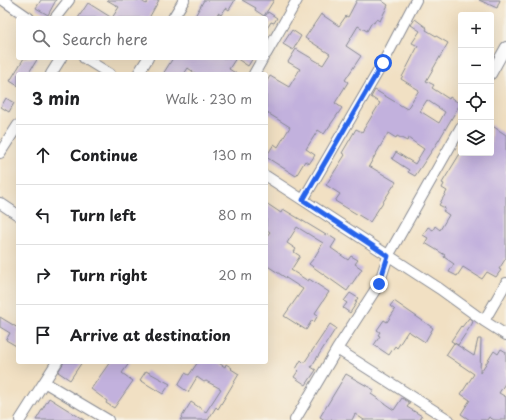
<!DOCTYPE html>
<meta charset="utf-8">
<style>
body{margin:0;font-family:"Playpen Sans",sans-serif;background:#f2f2f2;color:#202124}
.controls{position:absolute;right:12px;top:12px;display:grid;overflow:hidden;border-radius:4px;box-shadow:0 4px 16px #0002}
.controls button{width:36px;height:36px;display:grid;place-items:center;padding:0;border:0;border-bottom:1px solid #e0e0e0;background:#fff;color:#202124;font:20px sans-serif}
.stop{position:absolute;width:12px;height:12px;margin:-9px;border:3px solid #2563eb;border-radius:50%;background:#fff}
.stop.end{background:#2563eb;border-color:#fff;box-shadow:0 1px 4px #0008}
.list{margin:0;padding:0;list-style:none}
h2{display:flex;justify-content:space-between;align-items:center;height:52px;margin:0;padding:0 16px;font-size:17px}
h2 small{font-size:13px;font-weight:400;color:#757577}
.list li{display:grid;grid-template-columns:26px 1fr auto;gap:12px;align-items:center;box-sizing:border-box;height:60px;padding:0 16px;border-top:1px solid #e0e0e0}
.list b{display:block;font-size:15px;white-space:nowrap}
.list em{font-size:13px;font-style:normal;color:#757577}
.icon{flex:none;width:22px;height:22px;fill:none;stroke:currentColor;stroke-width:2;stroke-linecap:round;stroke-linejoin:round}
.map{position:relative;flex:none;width:506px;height:420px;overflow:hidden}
.search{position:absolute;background:#fff;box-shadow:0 4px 16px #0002;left:16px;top:16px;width:252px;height:44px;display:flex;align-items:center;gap:10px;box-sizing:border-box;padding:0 14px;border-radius:4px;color:#757577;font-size:15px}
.panel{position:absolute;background:#fff;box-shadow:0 4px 16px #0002;left:16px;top:72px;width:252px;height:292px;border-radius:4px}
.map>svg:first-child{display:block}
</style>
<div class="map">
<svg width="506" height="420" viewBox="0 0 506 420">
<rect width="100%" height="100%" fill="#f7f3e8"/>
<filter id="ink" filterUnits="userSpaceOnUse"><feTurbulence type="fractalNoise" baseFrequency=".025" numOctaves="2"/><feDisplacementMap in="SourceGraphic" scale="8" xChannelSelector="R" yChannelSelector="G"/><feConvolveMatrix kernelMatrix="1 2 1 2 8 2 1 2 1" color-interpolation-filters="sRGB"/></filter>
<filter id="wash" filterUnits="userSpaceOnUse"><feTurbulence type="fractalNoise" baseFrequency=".012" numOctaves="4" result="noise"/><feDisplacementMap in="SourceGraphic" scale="16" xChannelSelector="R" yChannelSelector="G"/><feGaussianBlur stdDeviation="0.9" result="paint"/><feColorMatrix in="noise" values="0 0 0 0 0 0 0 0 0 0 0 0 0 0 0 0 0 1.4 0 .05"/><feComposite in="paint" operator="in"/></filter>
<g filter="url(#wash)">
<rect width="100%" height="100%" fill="#f1e0c3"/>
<g id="blocks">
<path fill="#c2b1dd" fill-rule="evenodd" d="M41,0H56L48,15L36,8Z
M107,0H140L146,4L149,0H159L149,18H78L88,3L112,18L119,7Z
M204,0H235L229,10L226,8L221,15L218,13L215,18H199L195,16Z
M242,0H274L264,16L255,10L256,8Z
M357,0H381L388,5L380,21L376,19L374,23L372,22L367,31L358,26L346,46L361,56L345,80L348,82L335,103L342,108L324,134L318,130L306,149L315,155L309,164L305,161L296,176L266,157L274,144L278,147L290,127L266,112V83L270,76L289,87L300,69L288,62L296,49L323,65L330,54L305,38L321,14L339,26L346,16L348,17Z
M479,0H500L497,8Z
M268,12L277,18L274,23L271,22L266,30V18H264Z
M415,19L427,28L426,30L448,43L426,81L434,85L432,88L449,99L450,97L460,104L439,140L415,176L408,172L409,170L392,159L396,152L415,164L424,149L408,138L407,141L397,136L396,138L388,133L369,166L396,182L370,222L335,201L340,194L326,185L345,155L342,153L356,129L362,132L380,103L371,97L375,90L407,109L419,90L401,79L418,46L412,43L420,31L411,25ZM427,100L445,112L439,123L420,111Z
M292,30L301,36L293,50L283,44Z
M24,58H38L28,74H18V86L10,81Z
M173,58H253L248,66L236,58L229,69L237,74H196L188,68L184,74H163Z
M6,98L14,103L9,112L1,107Z
M491,125L506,135V258L499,269L501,270L496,277L487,272L482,279L463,267L457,276L449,272L454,264L444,257L445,255L425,243L428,238L423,235L428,227L433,230L435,226L440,230L449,215L443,211L445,208L439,205L447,191L442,188L444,184L442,183L461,152V153H491Z
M266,203L281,213L283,209L326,235L327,234L336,240L331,248L348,260L351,256L358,260L355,264L362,269L347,291L309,264L314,258L323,243L297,227L287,243L296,249L294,252L300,256L291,270L308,281L309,279L329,292L315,313L318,315L314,322L312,320L306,330L284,316L303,289L266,265V237L270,232L266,229Z
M350,293L358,298L355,302H357L350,313L343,308L347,303L344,301Z
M394,301L433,328L425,342L408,331L397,348L395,346L389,355L374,345L380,336L378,335L380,332L377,330L384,320L387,322L395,310L390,306Z
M0,317L18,328V347L6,340L10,333L0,327Z
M469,318L473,321L472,324L458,345L451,341L461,326L462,327Z
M330,324L336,328L311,367L316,370L306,385L294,377L298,371L296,369L301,360L304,363Z
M478,339H481L480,373L494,351L498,354L501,349L506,352V382L499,393L506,397V420H494L489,417L487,420H470L461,414L470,400L461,394L474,374L446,355L454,343L474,356Z
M64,362H82L70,380L58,372Z
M110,362H130L122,373L133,381L114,408L106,403L107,401L91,389Z
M198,362H217L225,367L226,364L232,368L231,369L239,374L218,409L216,407L208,420H180L191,402L206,412L221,389L206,381L204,382L197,377L188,392L178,385L185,373L189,375Z
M146,371L170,384L163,394L140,380Z
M346,374L374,390L371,394L394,410L402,398L410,403L407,407L422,416L420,420H364L355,414L352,420H325L320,417Z
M49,398L84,420H36Z"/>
</g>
</g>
<g filter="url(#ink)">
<use href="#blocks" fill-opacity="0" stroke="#868890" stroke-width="1"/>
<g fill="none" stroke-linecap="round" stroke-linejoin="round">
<g stroke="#868890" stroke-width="12">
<path id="minor" d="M3,0L29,18
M55,18L69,0
M173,18L184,0
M266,54L297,0
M84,58L110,74
M51,74L61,58
M138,74L148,58
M254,74L263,58
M491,74L506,47
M0,153L18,125
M266,176L440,289L484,321L506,335
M303,200L383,63L416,0
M0,203L18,215
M484,321L506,283
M337,349L449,420
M44,382L108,420
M20,420L57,362
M295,420L337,349L379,284L388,256L461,127"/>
</g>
<use href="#minor" stroke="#fff" stroke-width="10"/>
</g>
</g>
<g fill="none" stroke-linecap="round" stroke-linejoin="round" filter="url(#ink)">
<path stroke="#2563eb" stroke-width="5" d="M379,284L388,256L303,200L383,63"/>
</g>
</svg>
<div class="controls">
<button>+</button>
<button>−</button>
<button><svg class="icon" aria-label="locate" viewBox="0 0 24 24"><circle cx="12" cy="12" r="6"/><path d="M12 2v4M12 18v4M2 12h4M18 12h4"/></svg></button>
<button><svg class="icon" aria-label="layers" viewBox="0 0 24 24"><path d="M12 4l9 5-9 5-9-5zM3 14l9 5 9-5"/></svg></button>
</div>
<div class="stop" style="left:383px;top:63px"></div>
<div class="stop end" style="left:379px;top:284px"></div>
<div class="search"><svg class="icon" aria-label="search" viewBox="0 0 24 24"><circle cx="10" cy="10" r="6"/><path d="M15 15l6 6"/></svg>Search here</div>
<section class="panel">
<h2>3 min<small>Walk · 230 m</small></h2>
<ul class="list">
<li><svg class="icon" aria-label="ahead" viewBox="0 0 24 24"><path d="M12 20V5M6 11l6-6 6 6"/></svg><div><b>Continue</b></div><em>130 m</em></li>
<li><svg class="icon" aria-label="left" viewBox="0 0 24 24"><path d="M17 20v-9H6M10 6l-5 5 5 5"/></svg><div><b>Turn left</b></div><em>80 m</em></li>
<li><svg class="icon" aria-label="right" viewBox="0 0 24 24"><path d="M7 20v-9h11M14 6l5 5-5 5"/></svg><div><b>Turn right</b></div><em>20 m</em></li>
<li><svg class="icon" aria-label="arrive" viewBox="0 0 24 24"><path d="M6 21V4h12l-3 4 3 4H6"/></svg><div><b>Arrive at destination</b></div></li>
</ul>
</section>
</div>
